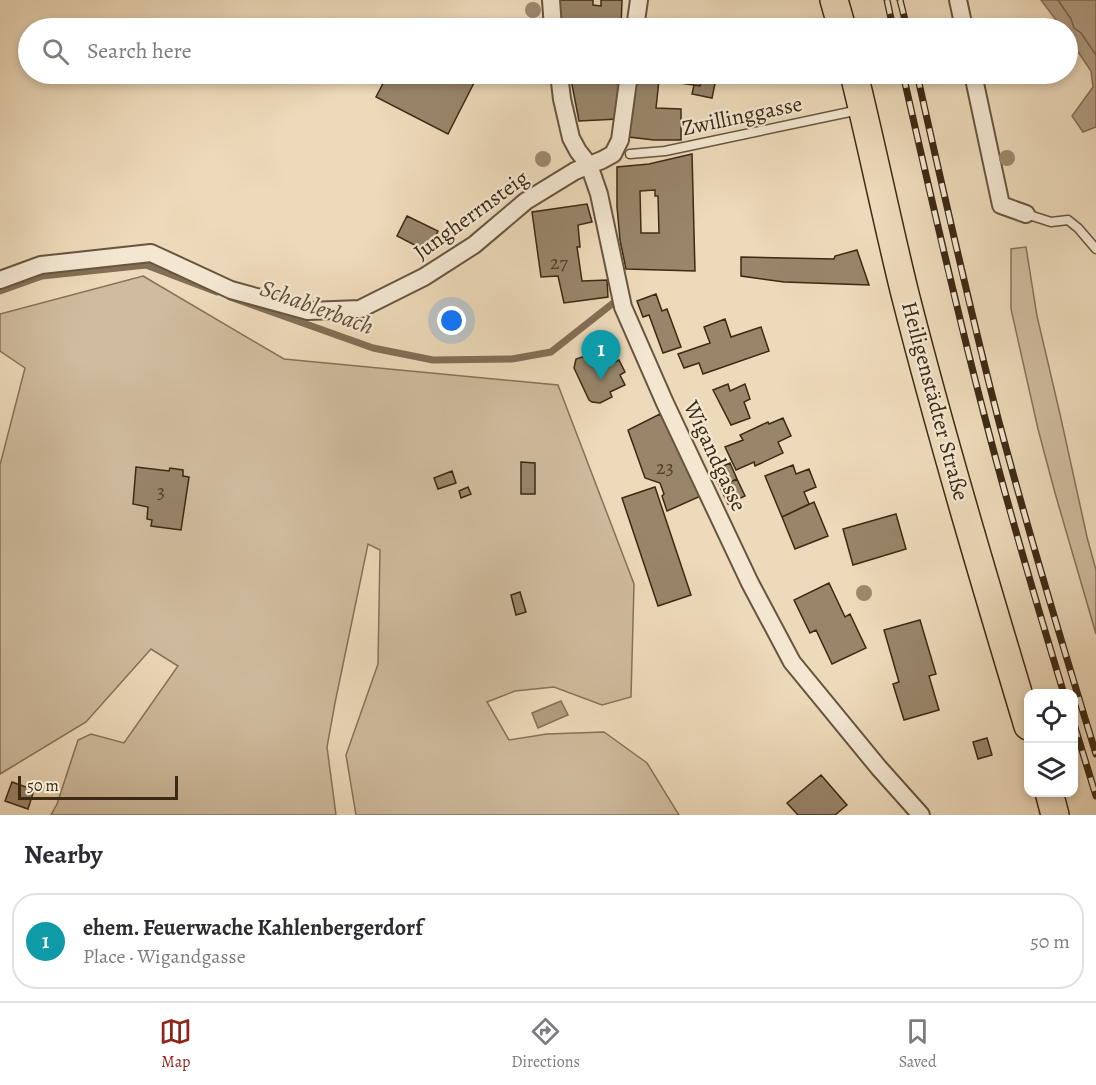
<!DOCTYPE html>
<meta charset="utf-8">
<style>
body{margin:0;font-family:Alegreya,serif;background:#f7f7f7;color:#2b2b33}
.controls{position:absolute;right:18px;bottom:18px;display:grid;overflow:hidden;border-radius:12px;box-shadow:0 3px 9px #0003}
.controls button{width:54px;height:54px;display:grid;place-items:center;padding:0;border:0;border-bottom:2px solid #e1e1e2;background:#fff;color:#2b2b33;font:30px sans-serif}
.scale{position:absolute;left:18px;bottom:15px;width:160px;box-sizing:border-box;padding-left:6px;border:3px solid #3c2914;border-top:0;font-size:16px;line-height:21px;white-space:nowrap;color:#3c2914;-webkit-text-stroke:4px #f3e7d2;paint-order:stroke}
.you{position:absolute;left:452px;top:321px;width:21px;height:21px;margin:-15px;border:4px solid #fff;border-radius:50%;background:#1a73e8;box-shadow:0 0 0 9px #1a73e833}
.badge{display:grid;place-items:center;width:39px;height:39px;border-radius:50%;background:#8f2418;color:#fff;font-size:20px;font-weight:700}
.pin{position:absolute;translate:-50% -50px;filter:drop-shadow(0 2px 3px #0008)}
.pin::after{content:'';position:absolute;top:32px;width:21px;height:18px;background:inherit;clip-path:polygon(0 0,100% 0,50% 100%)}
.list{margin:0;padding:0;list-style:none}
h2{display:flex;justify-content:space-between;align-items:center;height:78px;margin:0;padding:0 24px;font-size:26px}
h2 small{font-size:20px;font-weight:400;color:#7c7c81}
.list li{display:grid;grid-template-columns:39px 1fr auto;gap:18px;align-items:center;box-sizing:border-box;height:96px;margin:0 12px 12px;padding:0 12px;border:2px solid #e1e1e2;border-radius:24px}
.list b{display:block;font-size:22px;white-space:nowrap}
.list p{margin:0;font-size:20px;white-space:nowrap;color:#7c7c81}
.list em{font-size:20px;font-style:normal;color:#7c7c81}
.icon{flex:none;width:33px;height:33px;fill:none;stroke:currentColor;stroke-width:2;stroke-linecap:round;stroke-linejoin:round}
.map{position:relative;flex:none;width:1096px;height:815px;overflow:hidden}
.search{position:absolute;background:#fff;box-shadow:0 3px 9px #0003;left:18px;right:18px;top:18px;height:66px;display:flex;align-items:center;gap:15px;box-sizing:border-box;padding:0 21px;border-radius:33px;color:#7c7c81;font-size:22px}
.sheet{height:186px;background:#fff}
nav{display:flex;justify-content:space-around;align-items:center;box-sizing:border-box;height:84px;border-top:2px solid #e1e1e2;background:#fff;font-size:16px;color:#7c7c81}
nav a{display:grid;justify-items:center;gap:3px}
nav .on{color:#8f2418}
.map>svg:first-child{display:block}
</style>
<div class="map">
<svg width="1096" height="815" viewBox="0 0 1096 815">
<rect width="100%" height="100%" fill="#eddaba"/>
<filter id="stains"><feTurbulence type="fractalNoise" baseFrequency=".00333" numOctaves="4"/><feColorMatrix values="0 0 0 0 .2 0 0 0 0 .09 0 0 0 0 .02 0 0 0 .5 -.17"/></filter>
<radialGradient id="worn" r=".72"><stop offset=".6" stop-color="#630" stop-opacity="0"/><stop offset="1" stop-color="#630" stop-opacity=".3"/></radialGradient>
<path fill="#cfbc9e" stroke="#867259" stroke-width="1.5" d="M1026,247L1037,316L1060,414L1087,537L1096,570V634L1055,493L1038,429L1011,309V249Z
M143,276L284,359L558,385L634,584L631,697L602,705L554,687L515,691L487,702L509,740L547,734L604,732L647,763L679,815H356L346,755L378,664L380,550L368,544L335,703L327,747L336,815H51L57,804L78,740L91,734L124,743L178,666L151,649L86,722L0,774V465L25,368L0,351V314Z"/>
<path fill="#b19e82" stroke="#826f56" stroke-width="1.5" d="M1041,0H1096V127L1083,132L1072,116L1093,87L1091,71L1068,37V28H1062Z
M561,701L568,715L538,728L532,713Z"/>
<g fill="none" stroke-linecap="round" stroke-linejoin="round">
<path stroke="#76644b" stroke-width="1.5" d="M1058,0L1071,19L1074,28L1081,33L1096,55"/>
<path stroke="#826f56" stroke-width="7" d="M0,291L42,276L146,265L217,292
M230,297L373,348L433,360L512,359L551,352L612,304"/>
</g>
<path fill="#98856a" stroke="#3c2914" stroke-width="1.5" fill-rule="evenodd" d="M557,0H593V5L601,6V0H622L621,28H601L560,19Z
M673,21L686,22V27L673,26Z
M388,74H469L477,77L448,134L376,97Z
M570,74H621L618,119L579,121Z
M636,74H703L700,86L659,80L656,108L681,109V140H654L629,137Z
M703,74H717L712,98L692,94L694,85L700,86Z
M692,154L695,271L626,269L620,240L617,207V167L649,164ZM655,190V196H658L659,233H641L640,191Z
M587,204L592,222L578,225L580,247H577L582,281L607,280L608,297L564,303L558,276L541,277L532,212Z
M407,216L438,231L428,252L397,236Z
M857,250L869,285L784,282L741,276V257L834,259L835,256Z
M656,294L662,311L667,309L681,347L663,353L649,315L643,317L637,301Z
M725,319L731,337L761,327L769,351L703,374L699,363L684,368L678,354L710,343L704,327Z
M610,352L615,362L619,360L625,372L620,375L625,385L610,392L612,397L600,403L592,402L589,400L574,368L576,359L592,354L594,359Z
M728,384L730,391L745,384L750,399L744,402L750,418L731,425L713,390Z
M660,414L703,495L667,511L662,496L664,494L660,483L645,478L628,430Z
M783,418L791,436L778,442L783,453L755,466L754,462L736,470L725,447L743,440L740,435L768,422L769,424Z
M521,462L535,463V494H521Z
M730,463L737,479L720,487L712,471Z
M793,465L796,474L809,469L816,487L804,492L809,504L782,517L765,476Z
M136,467L169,471L170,468L183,470V476L189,477L181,530L151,526L152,520L147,519L148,507L133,504Z
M452,471L456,483L438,489L434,478Z
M737,479L745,496L728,504L720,487Z
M468,487L471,494L461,498L459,491Z
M655,487L691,595L658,606L622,498Z
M814,502L828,536L795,549L782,517Z
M896,514L906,549L853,565L843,529Z
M829,583L845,617L850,614L866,648L832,664L816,630L810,633L794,600Z
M520,592L526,612L516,615L511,595Z
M920,620L936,674L929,676L939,710L904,720L893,684L899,682L884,630Z
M987,738L992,755L978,759L973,742Z
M821,775L847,805L835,815H798L787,803Z
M12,782L34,790L28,809L5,801Z"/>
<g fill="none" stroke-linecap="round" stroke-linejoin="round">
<g stroke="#68553e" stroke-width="11">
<path id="lane" d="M630,154L665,151L859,110
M1026,214L1051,222L1068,220L1078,228L1096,249"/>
</g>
<g stroke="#68553e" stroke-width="20">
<path id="street" d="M551,0L553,28
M958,0L964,28
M635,28L639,0
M559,74L562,99L571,138L578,151L589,165L599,194L623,307L665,403L750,583L792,662L879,768L921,815
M973,74L1001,205L1026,214
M0,280L41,265L151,253L231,290L308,311L360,309L424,277L474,245L526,201L575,171L602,160L613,154L620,140L629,74"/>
</g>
<g stroke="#3c2914" stroke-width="30">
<path id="primary" d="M834,0L842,28
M854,74C872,147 887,221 905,294C942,439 985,583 1028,726
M1049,792L1055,815"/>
</g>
<use href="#lane" stroke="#f3e7d2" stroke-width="8"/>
<use href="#street" stroke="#f3e7d2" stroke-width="16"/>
<use href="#primary" stroke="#eddaba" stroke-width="27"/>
<g stroke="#3c2914" stroke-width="7">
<path id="rail" d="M887,0L893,28
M900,0L907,28
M903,74C929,189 955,304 985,418C1009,511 1036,602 1064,694
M917,74C943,190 969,307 999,422C1029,534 1062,644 1096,754
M1074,724L1096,796"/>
</g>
<use href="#rail" stroke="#f3e7d2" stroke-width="4.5" stroke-dasharray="14" stroke-linecap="butt"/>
</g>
<g fill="#9c896e">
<circle cx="533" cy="10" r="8"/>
<circle cx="1007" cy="158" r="8"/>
<circle cx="543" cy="159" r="8"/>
<circle cx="864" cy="593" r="8"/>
</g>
<g text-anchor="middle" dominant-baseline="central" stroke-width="4.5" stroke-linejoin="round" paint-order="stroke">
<g font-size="20" fill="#53402a">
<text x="559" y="262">27</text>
<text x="665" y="467">23</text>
<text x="161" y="491">3</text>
</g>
<g font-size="22" fill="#3c2914" stroke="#f3e7d2">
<text transform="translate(742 116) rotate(-12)">Zwillinggasse</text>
<text transform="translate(471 215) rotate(-36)">Jungherrnsteig</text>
<text transform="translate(935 401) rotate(75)">Heiligenstädter Straße</text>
<text transform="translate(715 456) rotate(65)">Wigandgasse</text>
</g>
<g font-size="24" font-style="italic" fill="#5f4c35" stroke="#f3e7d2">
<text transform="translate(317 307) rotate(20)">Schablerbach</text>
</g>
</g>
<rect width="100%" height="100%" filter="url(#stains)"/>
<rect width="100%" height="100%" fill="url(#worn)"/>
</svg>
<div class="controls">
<button><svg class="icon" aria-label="locate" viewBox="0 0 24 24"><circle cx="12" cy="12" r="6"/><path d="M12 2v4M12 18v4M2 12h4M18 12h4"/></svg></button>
<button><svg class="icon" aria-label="layers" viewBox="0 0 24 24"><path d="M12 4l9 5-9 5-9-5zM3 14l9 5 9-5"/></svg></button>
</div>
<div class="scale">50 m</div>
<div class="you"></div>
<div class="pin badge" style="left:601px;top:380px;background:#0f9aa8">1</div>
<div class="search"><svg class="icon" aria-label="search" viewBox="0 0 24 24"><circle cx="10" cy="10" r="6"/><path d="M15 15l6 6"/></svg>Search here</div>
</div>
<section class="sheet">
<h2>Nearby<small></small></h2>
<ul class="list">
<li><span class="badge" style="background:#0f9aa8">1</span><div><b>ehem. Feuerwache Kahlenbergerdorf</b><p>Place · Wigandgasse</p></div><em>50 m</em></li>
</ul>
</section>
<nav>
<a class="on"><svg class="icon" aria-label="map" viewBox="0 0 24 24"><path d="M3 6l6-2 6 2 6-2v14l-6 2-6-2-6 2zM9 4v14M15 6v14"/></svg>Map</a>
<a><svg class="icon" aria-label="directions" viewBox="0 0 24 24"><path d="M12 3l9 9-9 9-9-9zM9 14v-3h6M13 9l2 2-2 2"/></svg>Directions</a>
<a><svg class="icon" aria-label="saved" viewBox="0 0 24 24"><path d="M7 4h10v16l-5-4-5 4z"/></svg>Saved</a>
</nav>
